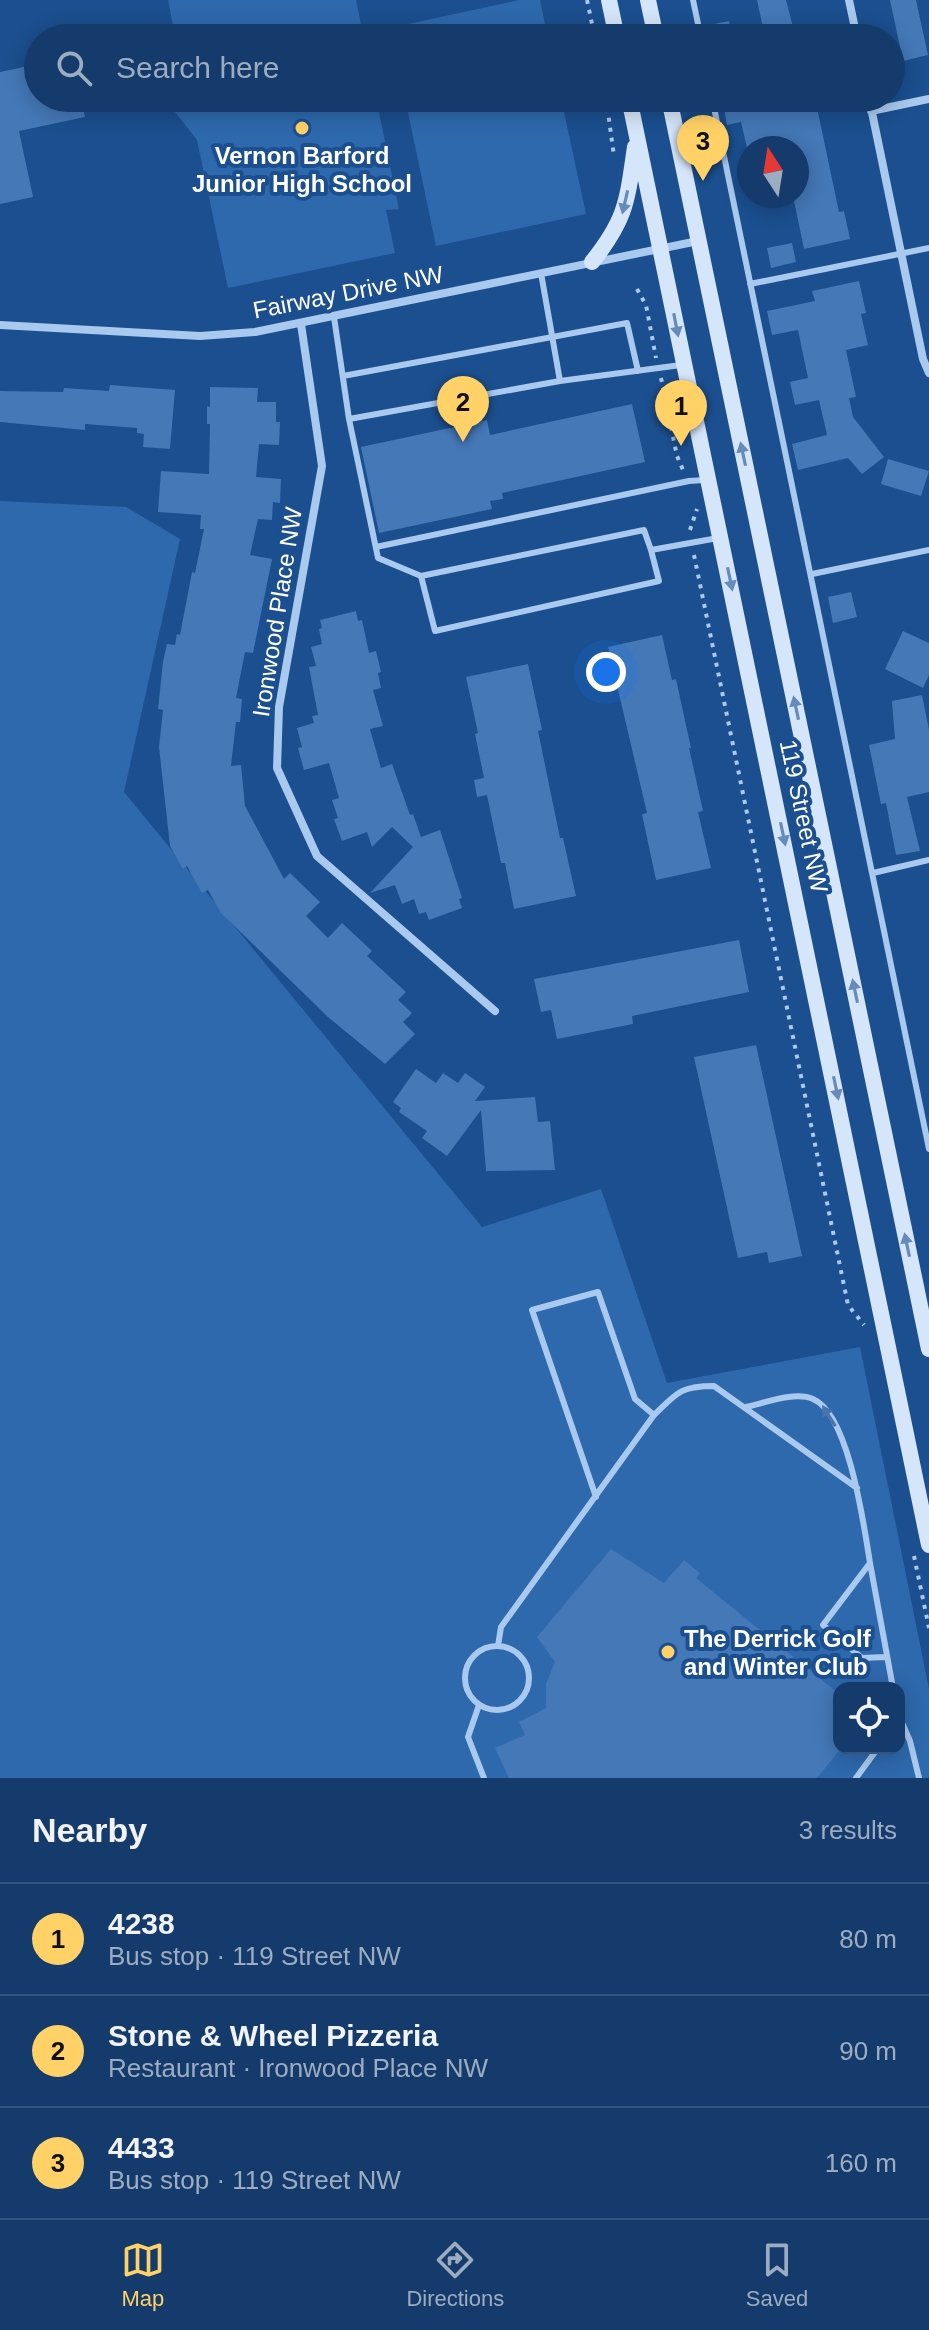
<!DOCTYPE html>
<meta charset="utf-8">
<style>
body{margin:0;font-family:Helvetica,sans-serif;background:#1d4271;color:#f1f3f6}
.controls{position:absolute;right:24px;bottom:24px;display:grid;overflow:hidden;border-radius:16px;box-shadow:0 4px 20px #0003}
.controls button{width:72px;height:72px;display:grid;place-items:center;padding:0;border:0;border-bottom:2px solid #33557e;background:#143b6b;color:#f1f3f6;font:40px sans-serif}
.compass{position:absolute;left:737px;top:136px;width:72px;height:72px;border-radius:50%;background:#143b6b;box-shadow:0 4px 20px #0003;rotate:348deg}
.you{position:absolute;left:606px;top:672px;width:28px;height:28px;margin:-20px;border:6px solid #fff;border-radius:50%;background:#1a73e8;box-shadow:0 0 0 12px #1a73e833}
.badge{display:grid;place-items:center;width:52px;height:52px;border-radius:50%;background:#ffd166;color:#111;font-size:26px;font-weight:700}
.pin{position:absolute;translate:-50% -66px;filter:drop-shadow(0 2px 4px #0008)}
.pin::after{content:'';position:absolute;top:42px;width:28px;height:24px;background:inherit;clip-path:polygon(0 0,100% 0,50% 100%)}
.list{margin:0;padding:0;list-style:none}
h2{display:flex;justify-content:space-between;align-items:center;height:104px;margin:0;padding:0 32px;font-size:34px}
h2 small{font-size:26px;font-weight:400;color:#9dadc1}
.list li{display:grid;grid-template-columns:52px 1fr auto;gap:24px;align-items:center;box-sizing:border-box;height:112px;padding:0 32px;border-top:2px solid #33557e}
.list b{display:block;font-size:30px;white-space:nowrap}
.list p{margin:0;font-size:26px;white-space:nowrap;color:#9dadc1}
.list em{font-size:26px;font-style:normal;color:#9dadc1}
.icon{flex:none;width:44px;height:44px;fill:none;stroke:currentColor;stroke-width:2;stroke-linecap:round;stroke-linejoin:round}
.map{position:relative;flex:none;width:929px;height:1778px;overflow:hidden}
.search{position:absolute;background:#143b6b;box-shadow:0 4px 20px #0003;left:24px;right:24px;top:24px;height:88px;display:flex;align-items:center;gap:20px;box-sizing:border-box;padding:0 28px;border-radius:44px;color:#9dadc1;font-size:30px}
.sheet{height:440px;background:#143b6b}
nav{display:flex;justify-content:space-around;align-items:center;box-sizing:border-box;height:112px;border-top:2px solid #33557e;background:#143b6b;font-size:22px;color:#9dadc1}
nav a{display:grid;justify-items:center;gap:4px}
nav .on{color:#ffd166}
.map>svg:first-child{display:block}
</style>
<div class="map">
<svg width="929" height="1778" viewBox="0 0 929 1778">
<rect width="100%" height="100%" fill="#1b4f8f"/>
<path fill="#2e69ad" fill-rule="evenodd" d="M168,0H356L364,38H140L174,31Z
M519,0H540L548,38H392L390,28Z
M164,98H376L399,209L386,210L395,253L228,288L197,140Z
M405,98H561L586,214L436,246Z
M0,501L126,507L180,539L124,792L482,1227L601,1189L667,1383L860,1347L929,1689V1778H0ZM839,1688H899V1748H839Z"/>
<path fill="#4478b7" d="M757,0H786L794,31L765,37Z
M890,0H916L928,55L903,61Z
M729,21L732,38H707L704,26Z
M38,64V98H81L85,117L19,131L33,197L0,204V72Z
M722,98H815L839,212L844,211L850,239L804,249L793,196H797V148H747L741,122L727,125Z
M792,243L796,262L771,268L767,248Z
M859,281L866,313L861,314L868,345L846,350L856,397L849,398L853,417L884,457L862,474L848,458L798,470L792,444L827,435L819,400L795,405L790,382L808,378L798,330L772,335L767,311L815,301L812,291Z
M110,385L175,390L170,449L143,447L144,434L137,433V428L85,424V430L0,422V391L63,392L64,388L109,391Z
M210,387L258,388L257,402H276V422H280L279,445L259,444L256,477L281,479L280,503L273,502L272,520L258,519L250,555L272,559L253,653L245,652L236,698L242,699L240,722H236L231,766L241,765L245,806L284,879L290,873L320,902L306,916L328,938L342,923L372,951L367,956L406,992L398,1000L412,1013L403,1022L415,1034L385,1064L328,1017L221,913L208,890L202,893L187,866L183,869L170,846L159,747L163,710L158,709L163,662L167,644L175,645L177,634L180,635L192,572L195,573L204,529H200L201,515L158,512L161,471L209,474L210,424H207V406L210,407Z
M632,404L645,462L502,493L503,499L490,501L492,509L379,533L361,447L487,420L490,435Z
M888,459L929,471L921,496L881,484Z
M851,592L857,617L833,623L828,597Z
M356,611L358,621L362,620L369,653L376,651L381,672L378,673L381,688L373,690L383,726L370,729L381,768L392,764L410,815L413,814L421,837L440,830L462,898L459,899L462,908L429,920L426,912L419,914L414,899L402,904L395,885L370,893L413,847L392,827L372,847L367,832L342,841L334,819L338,818L332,800L339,798L329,763L304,770L298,748L302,747L297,728L314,723L312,716L318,715L309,667L316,666L311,647L322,644L319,629L322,628L320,620Z
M903,631L929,643V675L923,688L885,669Z
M662,635L672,680L676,679L691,748H689L703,811L698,812L711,868L656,880L642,814L647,813L608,647Z
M528,664L542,730L538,731L560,838H563L576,896L514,909L505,863H501L487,795L477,797L474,780L484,778L475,734L478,733L466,677Z
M922,695L929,730V792L907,797L920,851L896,855L886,803L881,804L869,745L895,739L892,701Z
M739,940L749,992L632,1016L633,1024L557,1039L551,1010L541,1012L534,979Z
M756,1045L802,1256L769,1263L767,1252L738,1258L694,1057Z
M416,1069L436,1083L443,1073L458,1083L465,1073L485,1087L475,1101L535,1097L538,1122L550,1121L555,1170L486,1171L481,1110L447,1156L422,1138L427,1131L399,1112L401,1108L393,1102Z
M611,1549L664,1583L684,1560L700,1573L696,1578L839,1694V1751L817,1778H509L495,1748L525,1735L519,1722L546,1708V1684L555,1662L537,1637Z"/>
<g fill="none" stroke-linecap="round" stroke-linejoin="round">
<path stroke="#a9c9ee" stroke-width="4" stroke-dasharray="4 6" stroke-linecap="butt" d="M587,0L595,38
M606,98L614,156
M637,289L646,305L656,358
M661,378L677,456L683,470
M690,530L697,509
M694,555L848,1305L864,1325
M914,1556L929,1628"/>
<path stroke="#a9c9ee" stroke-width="6" d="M693,0L701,38
M712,98L929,1149
M541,273L560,381
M750,284L929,248
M334,317L349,419L378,558L421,576
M343,376L627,323L638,371
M349,419L560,381L681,365
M376,547L689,481L705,480
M651,550L659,581L435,631L421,576L644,530L651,550L718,538
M812,574L929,550
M873,873L929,860
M746,1407C765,1403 795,1391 813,1399C849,1414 864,1526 870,1563
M596,1497L532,1310L598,1292L635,1399L654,1415C677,1393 680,1386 714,1386L857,1488
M465 1678a32 32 0 1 1 64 0a32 32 0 1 1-64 0Z
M498,1646L501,1627L654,1415
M885,1657L862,1658L823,1625L870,1563L893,1688
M479,1705L468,1737L484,1778
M899,1716L910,1741L919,1778
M856,1778L878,1748"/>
<path stroke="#a9c9ee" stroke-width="8" d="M849,0L857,38
M869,98L923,359L929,373
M871,111L929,99
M301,324L322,466L279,707L277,768L317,856L495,1011
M0,325L200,336L255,332L698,241"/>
<path stroke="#d6e6fa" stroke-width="16" d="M609,0L617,38
M648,0L656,38
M629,98L929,1545
M669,98L929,1349
M592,262C627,218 627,201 635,147"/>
</g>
<defs><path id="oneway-solid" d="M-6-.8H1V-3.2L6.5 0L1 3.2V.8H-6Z" transform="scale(2)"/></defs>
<g fill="#668bba">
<use href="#oneway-solid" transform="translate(625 202) rotate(103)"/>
<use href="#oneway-solid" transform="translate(676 325) rotate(79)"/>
<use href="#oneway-solid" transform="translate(743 454) rotate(-102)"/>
<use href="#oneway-solid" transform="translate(730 579) rotate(78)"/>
<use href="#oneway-solid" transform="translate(796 708) rotate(-102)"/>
<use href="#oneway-solid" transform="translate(783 834) rotate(78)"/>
<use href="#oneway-solid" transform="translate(855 991) rotate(-102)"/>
<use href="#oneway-solid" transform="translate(836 1088) rotate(78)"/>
<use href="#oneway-solid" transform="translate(907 1245) rotate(-102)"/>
</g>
<use fill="#4674ac" href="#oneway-solid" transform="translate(829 1416) rotate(-122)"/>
<g fill="#ffd166" stroke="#1b4f8f" stroke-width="3">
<circle cx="302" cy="128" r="8"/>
<circle cx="668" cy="1652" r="8"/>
</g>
<g text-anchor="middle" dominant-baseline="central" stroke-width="8" stroke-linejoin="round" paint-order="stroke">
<g font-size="24" font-weight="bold" fill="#fff" stroke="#1b4f8f">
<text x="302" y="155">Vernon Barford<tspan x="302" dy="28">Junior High School</tspan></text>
<text x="684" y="1638" text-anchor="start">The Derrick Golf<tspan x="684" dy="28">and Winter Club</tspan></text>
</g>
<g font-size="24" fill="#fff" stroke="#1b4f8f">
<text transform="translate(348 292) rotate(-11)">Fairway Drive NW</text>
<text transform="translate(277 612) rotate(-81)">Ironwood Place NW</text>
<text transform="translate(804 816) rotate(78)">119 Street NW</text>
</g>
</g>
</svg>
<div class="controls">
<button><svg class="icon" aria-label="locate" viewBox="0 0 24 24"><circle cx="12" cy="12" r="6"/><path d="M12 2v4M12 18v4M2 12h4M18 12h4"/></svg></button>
</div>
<svg class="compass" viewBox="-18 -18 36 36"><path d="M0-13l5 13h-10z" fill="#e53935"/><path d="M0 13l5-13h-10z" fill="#9dadc1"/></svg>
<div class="you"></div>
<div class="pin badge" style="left:681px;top:446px">1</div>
<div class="pin badge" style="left:463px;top:442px">2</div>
<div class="pin badge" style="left:703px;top:181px">3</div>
<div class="search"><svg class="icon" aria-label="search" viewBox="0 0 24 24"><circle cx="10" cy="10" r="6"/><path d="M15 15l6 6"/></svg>Search here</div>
</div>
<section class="sheet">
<h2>Nearby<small>3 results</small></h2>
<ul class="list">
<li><span class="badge">1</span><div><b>4238</b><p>Bus stop · 119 Street NW</p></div><em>80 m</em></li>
<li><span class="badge">2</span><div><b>Stone &amp; Wheel Pizzeria</b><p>Restaurant · Ironwood Place NW</p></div><em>90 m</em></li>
<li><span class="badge">3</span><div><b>4433</b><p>Bus stop · 119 Street NW</p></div><em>160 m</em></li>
</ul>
</section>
<nav>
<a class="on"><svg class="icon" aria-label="map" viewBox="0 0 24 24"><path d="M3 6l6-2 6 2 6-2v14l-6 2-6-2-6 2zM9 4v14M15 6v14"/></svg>Map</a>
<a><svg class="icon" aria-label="directions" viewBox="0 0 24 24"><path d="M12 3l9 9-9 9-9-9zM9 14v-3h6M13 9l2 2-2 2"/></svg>Directions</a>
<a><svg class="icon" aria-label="saved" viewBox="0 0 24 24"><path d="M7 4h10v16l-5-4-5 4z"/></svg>Saved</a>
</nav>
